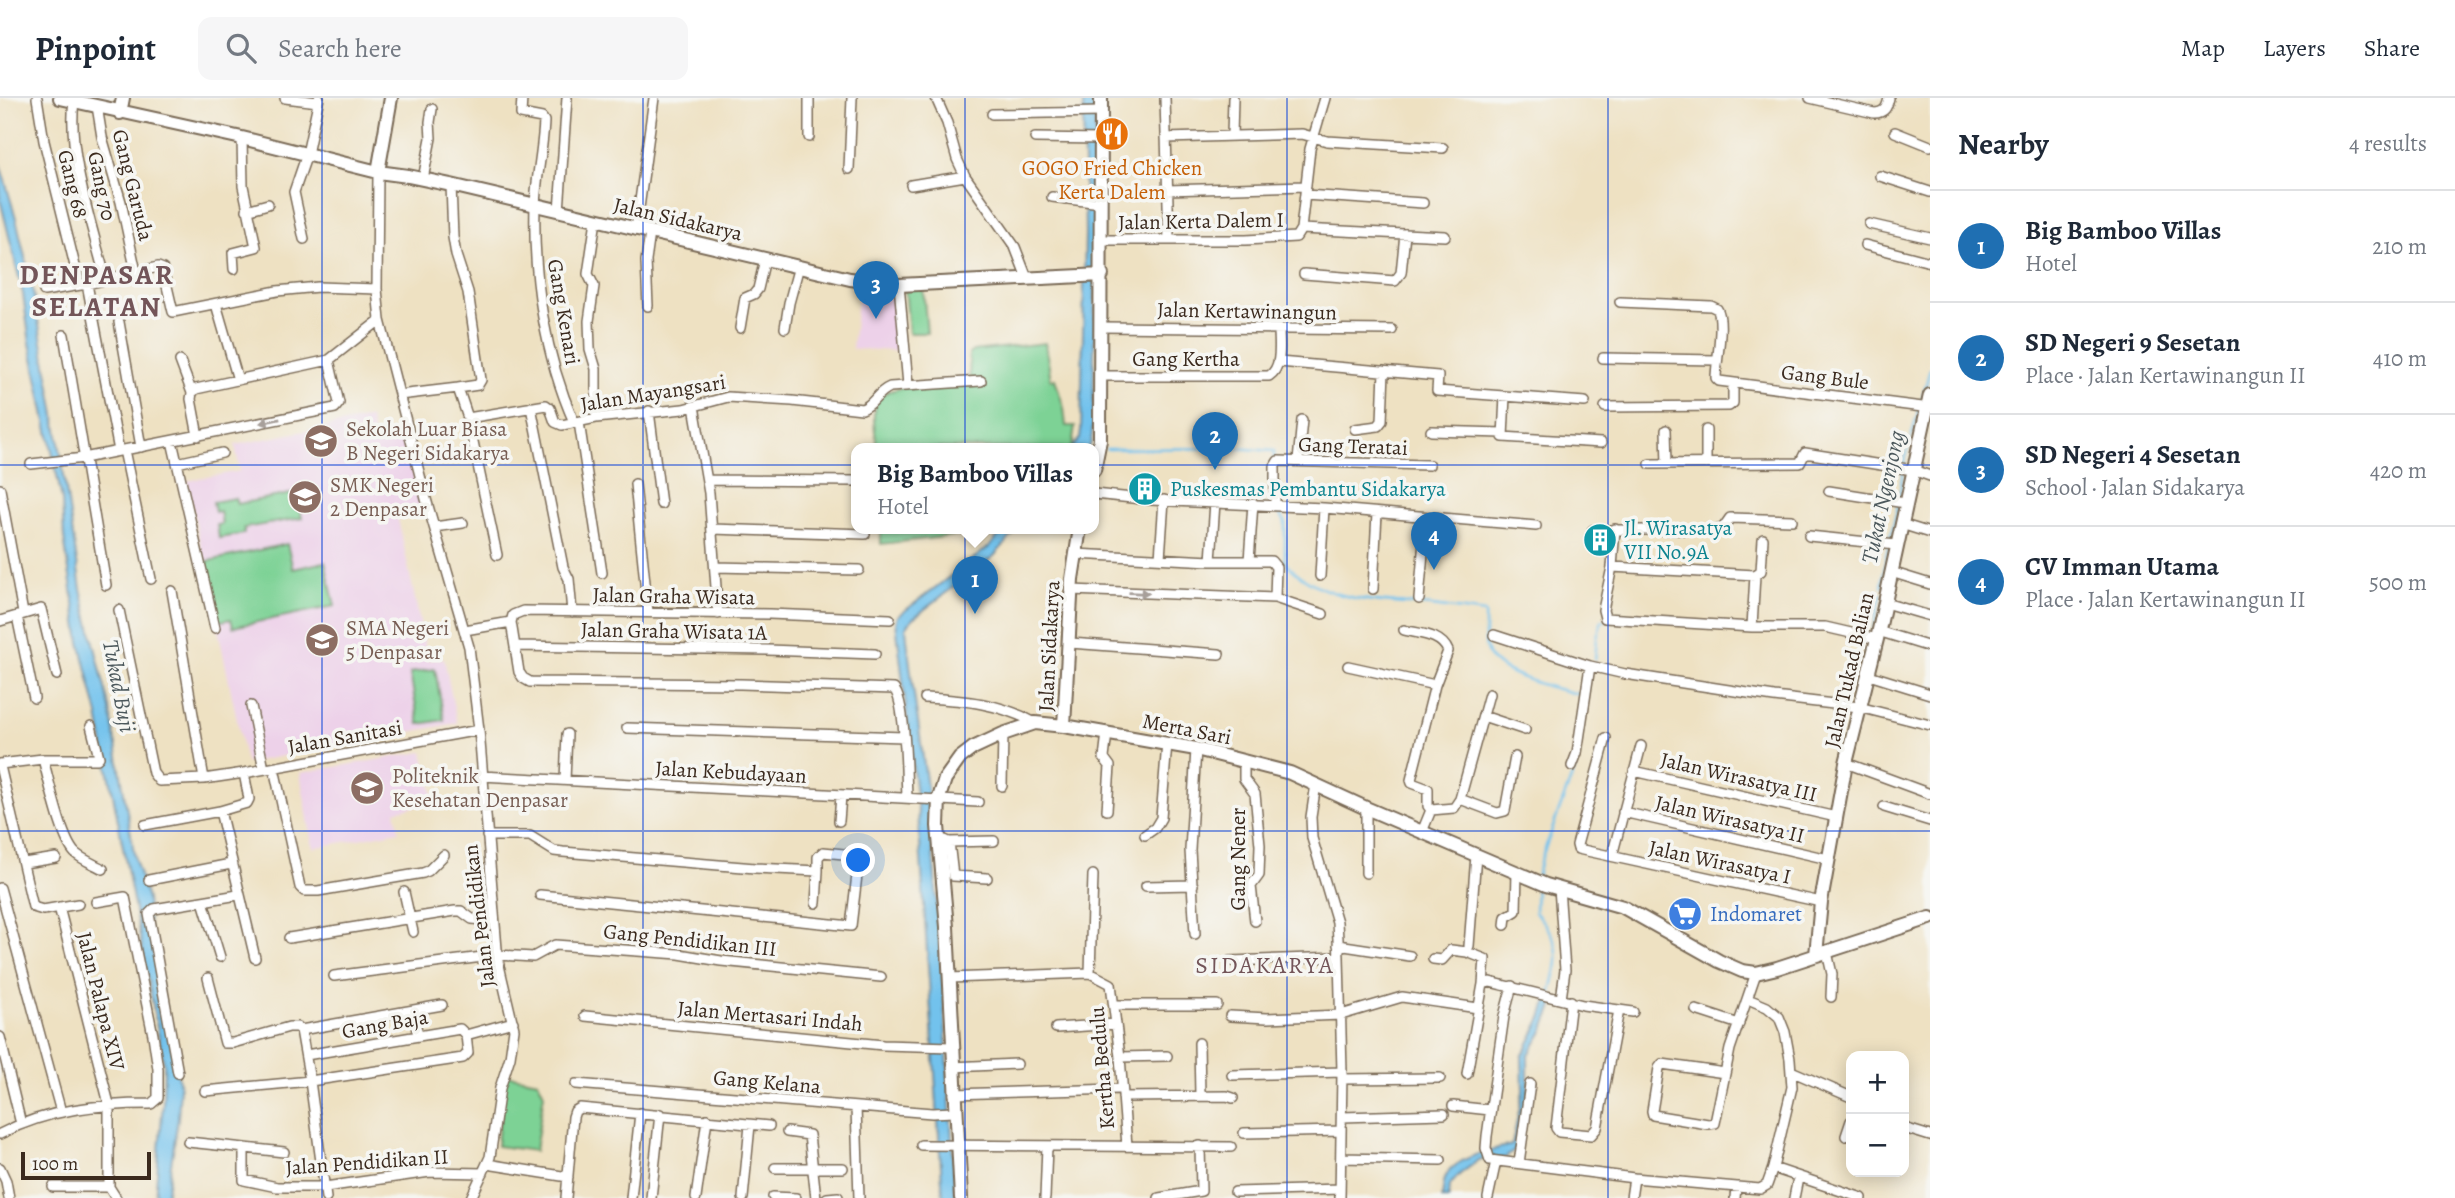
<!DOCTYPE html>
<meta charset="utf-8">
<style>
body{margin:0;font-family:Alegreya,serif;background:#f6f6f7;color:#1f2937}
.controls{position:absolute;right:21px;bottom:21px;display:grid;overflow:hidden;border-radius:14px;box-shadow:0 4px 18px #0003}
.controls button{width:63px;height:63px;display:grid;place-items:center;padding:0;border:0;border-bottom:2px solid #e0e1e3;background:#fff;color:#1f2937;font:35px sans-serif}
.scale{position:absolute;left:21px;bottom:18px;width:130px;box-sizing:border-box;padding-left:7px;border:4px solid #3b2a1e;border-top:0;font-size:19px;line-height:24px;white-space:nowrap;color:#3b2a1e;-webkit-text-stroke:5px #f6f6f2;paint-order:stroke}
.you{position:absolute;left:859px;top:763px;width:24px;height:24px;margin:-18px;border:5px solid #fff;border-radius:50%;background:#1a73e8;box-shadow:0 0 0 10px #1a73e833}
.badge{display:grid;place-items:center;width:46px;height:46px;border-radius:50%;background:#1f6fb2;color:#fff;font-size:23px;font-weight:700}
.pin{position:absolute;translate:-50% -58px;filter:drop-shadow(0 2px 4px #0008)}
.pin::after{content:'';position:absolute;top:37px;width:24px;height:21px;background:inherit;clip-path:polygon(0 0,100% 0,50% 100%)}
.popup{position:absolute;left:851px;top:345px;width:248px;height:91px;box-sizing:border-box;display:grid;place-content:center;border-radius:14px;background:#fff;filter:drop-shadow(0 2px 5px #0005);font-size:23px;white-space:nowrap;color:#747a83}
.popup b{font-size:26px;color:#1f2937}
.popup::after{content:'';position:absolute;left:50%;top:100%;margin-left:-14px;border:14px solid transparent;border-top-color:#fff}
.list{margin:0;padding:0;list-style:none}
h2{display:flex;justify-content:space-between;align-items:center;height:91px;margin:0;padding:0 28px;font-size:30px}
h2 small{font-size:23px;font-weight:400;color:#747a83}
.list li{display:grid;grid-template-columns:46px 1fr auto;gap:21px;align-items:center;box-sizing:border-box;height:112px;padding:0 28px;border-top:2px solid #e0e1e3}
.list b{display:block;font-size:26px;white-space:nowrap}
.list p{margin:0;font-size:23px;white-space:nowrap;color:#747a83}
.list em{font-size:23px;font-style:normal;color:#747a83}
.icon{flex:none;width:38px;height:38px;fill:none;stroke:currentColor;stroke-width:2;stroke-linecap:round;stroke-linejoin:round}
.map{position:relative;flex:none;width:1930px;height:1100px;overflow:hidden}
header{display:flex;align-items:center;gap:42px;box-sizing:border-box;height:98px;padding:0 35px;background:#fff;border-bottom:2px solid #e0e1e3}
header strong{font-size:33px}
nav{display:flex;gap:38px;margin-inline-start:auto;font-size:24px}
.search{width:490px;height:63px;background:#f6f6f7;display:flex;align-items:center;gap:18px;box-sizing:border-box;padding:0 24px;border-radius:14px;color:#747a83;font-size:26px}
main{display:flex}
aside{flex:1;background:#fff}
.map>svg:first-child{display:block}
</style>
<header>
<strong>Pinpoint</strong>
<div class="search"><svg class="icon" aria-label="search" viewBox="0 0 24 24"><circle cx="10" cy="10" r="6"/><path d="M15 15l6 6"/></svg>Search here</div>
<nav><a>Map</a><a>Layers</a><a>Share</a></nav>
</header>
<main>
<div class="map">
<svg width="1930" height="1100" viewBox="0 0 1930 1100">
<rect width="100%" height="100%" fill="#f6f6f2"/>
<filter id="ink" filterUnits="userSpaceOnUse"><feTurbulence type="fractalNoise" baseFrequency=".0143" numOctaves="2"/><feDisplacementMap in="SourceGraphic" scale="14" xChannelSelector="R" yChannelSelector="G"/><feConvolveMatrix kernelMatrix="1 2 1 2 8 2 1 2 1" color-interpolation-filters="sRGB"/></filter>
<filter id="wash" filterUnits="userSpaceOnUse"><feTurbulence type="fractalNoise" baseFrequency=".00686" numOctaves="4" result="noise"/><feDisplacementMap in="SourceGraphic" scale="28" xChannelSelector="R" yChannelSelector="G"/><feGaussianBlur stdDeviation="1.57" result="paint"/><feColorMatrix in="noise" values="0 0 0 0 0 0 0 0 0 0 0 0 0 0 0 0 0 1.4 0 .05"/><feComposite in="paint" operator="in"/></filter>
<g filter="url(#wash)">
<rect width="100%" height="100%" fill="#eee1c2"/>
<path fill="#edd1e9" d="M859,184L893,192L901,253L852,251Z
M370,320L374,338L402,331L424,415L398,421L428,562L444,560L457,625L246,665L187,383L240,373L235,347Z
M423,654L435,704L395,713L399,733L313,750L300,675Z"/>
<path fill="#7dd295" stroke="#5c7e5a" stroke-width="2" d="M923,189L927,235H909L905,190Z
M1045,245L1051,282L1055,281L1064,310L1066,328H1075L1072,350H877C876,337 870,311 878,300C890,285 950,287 970,286L969,256L973,253Z
M296,395L302,420L244,430V436L219,440L217,427L222,426L220,413L215,414L213,404L235,400L237,406Z
M881,430H990L987,434L881,446Z
M287,446L293,471L325,464L335,508L233,529L231,521L217,524L204,464Z
M435,571L444,622L419,626L410,575Z
M507,977L538,983L544,996L535,1053L497,1048L502,994Z"/>
<path fill="#72c2ed" stroke="#567686" stroke-width="2" d="M1083,0H1094L1097,82L1093,326L1091,345L1088,350H1072L1080,340L1081,333L1085,136Z
M0,66L16,120L33,194L54,311L81,491L110,611L135,761L147,801L149,828L180,989L178,1020L166,1100H155L163,1005L164,966L98,617L80,544L64,440L62,402L30,245L23,196L0,101Z
M1005,430H1019L994,458L912,521L906,530C911,587 922,643 928,700C941,833 948,966 955,1100H943L918,714L896,524L898,518L990,448Z
M1548,901L1555,904L1542,935L1528,958V991L1519,1042L1514,1053L1505,1060L1479,1062L1460,1076L1450,1087L1449,1100H1442C1443,1093 1443,1084 1446,1078C1456,1059 1493,1051 1512,1047L1523,993L1522,959L1542,920Z"/>
<g fill="none" stroke-linecap="round" stroke-linejoin="round">
<path stroke="#72c2ed" stroke-width="2.5" d="M1921,305L1930,271
M1106,351L1235,350L1274,353V363
M1899,400L1904,366L1919,311
M1276,412L1285,423V464C1321,503 1372,503 1421,507C1442,509 1464,512 1485,515C1486,527 1483,543 1487,554C1494,576 1560,592 1582,597
M1882,489L1886,458L1898,407
M1872,535L1881,496
M1595,562L1597,539L1602,522L1604,523
M1537,779L1540,764L1575,670
M1536,786L1535,814C1563,845 1560,858 1550,897"/>
</g>
</g>
<g filter="url(#ink)">
<g fill="none" stroke-linecap="round" stroke-linejoin="round">
<g stroke="#7a6a57" stroke-width="12">
<path id="minor" d="M37,0L44,43L78,180
M285,0L318,4
M522,0L521,16L542,20L544,23C543,51 536,80 535,108C533,181 545,258 574,324
M809,0V39
M936,0L947,25L957,61L965,78L1015,149L1027,180
M1165,0L1169,142
M1810,0L1874,15C1885,15 1887,9 1889,0
M74,3C67,55 92,127 105,179
M97,8L102,39L121,104L136,174
M992,16L1102,14
M1895,34L1930,48
M1232,38L1233,0
M1035,40L1101,41
M1166,40L1302,36L1327,43L1443,50
M849,71L852,0
M378,74L377,191L380,222L426,401L469,549L479,632L498,863L514,931L510,959L500,990L490,1059L471,1100
M1880,78L1930,94
M423,81L431,40L430,24L432,11
M451,87L453,139L456,157L468,194L481,282L478,287L458,290
M911,87L965,78
M1167,92L1306,88
M1305,97L1423,105
M1052,99L1101,105
M247,112L268,106
M559,113L567,0
M596,122L588,176L594,188L589,223L590,251L596,271V320
M1869,126L1930,140
M1301,131L1445,138
M636,132L654,0
M304,141L294,94L307,56L319,0
M1102,142H1246L1296,139L1301,131L1310,51L1325,0
M1865,147L1930,164
M234,171L233,155L256,149L243,88L242,40
M1304,176L1395,183L1401,175L1405,136
M87,186L119,353
M899,187L908,287
M44,193L87,186L158,169L163,171L173,214L277,193L318,189L377,191
M1620,204L1711,208L1717,211C1725,222 1716,264 1716,280L1719,283L1930,310
M216,206L238,282
M648,208L646,163L650,135
M119,224L141,349
M1101,229L1392,232
M740,230L745,200L754,196L758,191L765,161
M785,230L789,205L799,168
M64,237L106,487
M1603,260L1716,262
M180,263L192,295L191,301L198,338
M1279,264L1438,278L1437,293L1585,304
M1101,278H1269C1283,269 1279,246 1279,231
M192,295L196,291L329,262L380,222
M399,297L458,290L468,320L546,307L550,310L555,324L562,327L596,320L683,311L728,299L792,303L862,311C874,307 876,295 890,289L981,283
M1505,298L1503,339L1601,345
M694,308L709,395L718,516
M531,309L563,469L569,481L572,514
M1605,309L1729,308L1733,305V286
M649,313L661,406
M468,320L497,457
M579,324L602,475
M1355,331L1378,328L1382,323L1384,273
M1666,332L1667,366
M1706,332V366
M1431,333L1503,335
M172,343L215,530
M124,352L151,481
M1298,363L1302,322
M177,365L222,355
M31,366L84,360L335,310L339,305L329,262
M1650,366L1800,365L1805,355L1913,372L1930,378
M707,382L856,383
M635,386L648,514
M0,391L23,515
M1829,393L1905,405
M1094,396L1151,402L1324,410L1536,428
M1275,407V368L1278,363L1429,367
M1901,426L1930,435
M434,429L463,425
M712,431L865,436
M1615,431L1612,469L1603,512L1605,520L1752,529H1825L1877,541
M1593,432H1717L1723,430L1730,420L1792,422
M1809,438L1896,447
M1075,456L1211,463H1271L1276,469L1275,500
M1160,460L1164,402
M1211,463L1215,404
M1249,463L1253,405
M715,469L859,472
M1612,469L1755,477
M1891,474L1930,486
M1320,478L1324,410
M1373,491L1377,415
M1071,492L1275,500L1323,516
M172,493L204,681
M1419,501L1426,420
M1885,505L1930,518
M119,512L153,675L159,683L204,681L244,675L479,632
M17,518L34,600
M0,523L41,511L57,577
M511,524L519,574L523,580L530,584L741,586L894,591C906,604 906,679 907,700
M511,524L513,517L523,513L769,516L890,521
M1752,529L1755,477L1761,473L1763,441
M465,532L511,524
M1404,532C1420,536 1441,536 1448,553L1435,587L1411,682L1412,685L1428,691V708L1431,712
M1878,533L1930,549
M1494,537L1590,568L1625,576L1774,599L1859,609L1930,627
M1070,545L1219,556
M515,548L768,552L875,556
M1348,568L1435,587
M1869,577L1930,596
M925,600C964,602 1000,605 1035,625
M251,608L264,671
M1483,618L1525,632
M627,630L904,639
M1606,640L1577,747L1578,751L1821,804
M43,661C49,682 61,741 75,755C83,762 94,766 103,771
M1244,662V681L1255,696L1260,747L1259,777L1251,788L1255,823
M1846,665L1930,696
M0,666L43,661H97L99,659L91,628
M0,668L33,809L43,812L78,806
M1572,668L1577,655L1590,568
M274,670L300,789L304,793H318L423,775L428,773L444,757
M1634,673L1836,719
M482,678L978,704
M565,682L567,636
M1316,686L1311,719L1312,740L1337,824L1339,859L1342,974L1340,1100
M1002,688L1003,636
M1460,701L1497,715L1505,713L1515,659
M1884,709L1930,723
M1366,710V775
M1107,712L1110,668L1104,660L1107,635
M220,713L255,860
M1623,714L1828,761
M839,723L841,698
M145,727L220,713L247,705L249,701L244,675
M1422,734L1431,712L1454,710L1460,701L1489,596
M1145,737L1155,730L1161,720L1167,645
M487,738H530L554,753L563,754L755,770L818,773L816,805
M945,742L949,744L994,743
M949,744L953,778L987,780
M1612,758L1641,648
M24,765L56,760
M149,782L231,766
M1146,788L1193,787
M0,790L61,1014
M1559,790L1565,872L1561,901
M404,794L413,834
M540,797L851,828L859,760L854,757L823,754L818,759V773
M203,803L220,859
M59,809L109,1006V1089L116,1100
M1505,827L1506,819L1516,813L1517,774
M1195,836L1190,752L1196,651
M289,840L455,813H461L472,821L494,823
M1338,847L1410,858
M1469,848L1476,757
M1827,854L1832,876L1831,899
M1433,861L1442,862L1451,852L1467,854L1485,861L1483,886L1467,976
M1230,863L1339,859
M1090,875L1093,777
M334,878L498,857L533,859L555,847L679,856L721,863L881,879
M208,880L225,945H233L289,929H297L301,932L442,907
M949,880L1090,875L1111,886L1120,959L1127,1048
M1483,886L1490,884L1583,907L1633,914
M1512,888L1504,918L1487,1038L1486,1050L1490,1062L1634,1080L1760,1091L1767,1087L1773,1070L1792,989L1790,961L1785,934L1779,919L1767,909L1748,901
M1571,903L1556,1030L1559,1034L1591,1037L1597,1030L1619,912
M1115,907H1217
M1696,912L1739,926
M413,913L418,938
M585,918L883,947L952,949
M1230,918L1267,920L1341,917L1402,899L1478,910
M1056,930L1116,926
M301,932L310,983L326,1100
M466,937L513,924
M0,939L21,1026
M1199,945L1200,998
M1120,959L1167,958
M952,969L1017,966
M1791,973L1851,999
M178,975L149,816L154,811L238,797
M1725,975L1662,966L1659,970L1652,1013L1653,1017L1708,1026L1715,1025L1730,951L1756,875
M1232,977L1342,974
M1342,981L1440,980
M576,986L932,1015L954,1014
M205,993L310,983L463,960L468,955L466,937L460,931L306,957
M954,996L1118,991
M1123,999L1227,998L1233,1000
M1453,1008L1490,1012
M856,1009L859,1100
M1342,1019L1444,1016
M1904,1030L1930,1038
M787,1034L809,1037L816,1100
M1244,1035L1341,1033
M0,1036C48,1011 99,1006 151,1006L158,1000V971L153,937L125,799L96,804
M1846,1038L1851,1023
M188,1044L284,1054
M921,1047L1231,1049
M244,1050V1082L277,1089H325L430,1074L483,1075
M1341,1060L1441,1062
M1519,1065L1530,986
M487,1066L568,1079
M0,1070L6,1083L9,1100
M775,1070H843
M1773,1070L1862,1100
M53,1089H109
M1235,1094L1340,1091
M773,1099L796,1100
M566,1100L573,1019L575,1013L580,1010L769,1028
M631,1100L640,1015
M651,1100L660,1016
M696,1100L707,1021
M743,1100L750,1027
M827,1100L838,1099
M1045,1100L1047,1048
M1159,1100L1201,1093L1200,1048
M1488,1100L1496,1063
M1631,1100L1634,1080
M1735,1100L1736,1089
M1794,1100L1798,1080"/>
</g>
<g stroke="#7a6a57" stroke-width="16">
<path id="tertiary" d="M60,0L242,40L378,74L408,78L451,87L850,181L899,187L1102,177
M120,15L123,0
M378,74L391,0
M1094,372L1100,342L1101,0
M1064,628L1072,481L1080,430
M1816,857L1821,804L1846,665L1877,541L1930,297
M961,1100L947,829L938,728L939,700L945,681L960,660L973,650L1003,636L1035,625L1064,628L1196,651L1290,675L1366,710L1546,787L1623,809L1719,863L1742,873L1756,875L1777,870L1930,820"/>
</g>
<use href="#minor" stroke="#fff" stroke-width="9"/>
<use href="#tertiary" stroke="#fff" stroke-width="12"/>
</g>
<defs><path id="oneway-solid" d="M-6-.8H1V-3.2L6.5 0L1 3.2V.8H-6Z" transform="scale(1.75)"/></defs>
<g fill="#a79f9a">
<use href="#oneway-solid" transform="translate(270 323) rotate(169)"/>
<use href="#oneway-solid" transform="translate(1139 495) rotate(2)"/>
</g>
</g>
<path fill="none" stroke="#1d4ed8" stroke-width="2" stroke-opacity="0.55" d="M322,0V1100M643,0V1100M965,0V1100M1287,0V1100M1608,0V1100M0,367H1930M0,733H1930"/>
<defs>
<g id="restaurant-disc" transform="scale(1.75)"><circle r="9.5" fill="#e8710a" stroke="#f6f6f2"/><path d="M-5-6h1v4h1v-4h1v4h1v-4h1v5L-1.5 .5V6h-2V.5L-5-1ZM5-6V6H3V1.5H1.5Q1.5-4 5-6Z" fill="#fff"/></g>
<g id="school-disc" transform="scale(1.75)"><circle r="9.5" fill="#8d6e63" stroke="#f6f6f2"/><path d="M0-5L7-2L0 1L-7-2ZM-4 1L0 2.5L4 1V4Q0 6-4 4Z" fill="#fff"/></g>
<g id="building-disc" transform="scale(1.75)"><circle r="9.5" fill="#0f9aa8" stroke="#f6f6f2"/><path d="M-4-6H4V6H1V3H-1V6H-4ZM-2.5-4.3h1.7v1.8h-1.7ZM.8-4.3h1.7v1.8H.8ZM-2.5-1h1.7V.8h-1.7ZM.8-1h1.7V.8H.8Z" fill="#fff"/></g>
<g id="university-disc" transform="scale(1.75)"><circle r="9.5" fill="#8d6e63" stroke="#f6f6f2"/><path d="M0-5L7-2L0 1L-7-2ZM-4 1L0 2.5L4 1V4Q0 6-4 4Z" fill="#fff"/></g>
<g id="supermarket-disc" transform="scale(1.75)"><circle r="9.5" fill="#3f7fe0" stroke="#f6f6f2"/><path d="M-6-5.5h2.5l.6 2H6L4.5 2H-2.5L-4.4-4H-6ZM-1.5 3.2a1.3 1.3 0 1 0 .1 0ZM3 3.2a1.3 1.3 0 1 0 .1 0Z" fill="#fff"/></g>
</defs>
<g fill-rule="evenodd">
<use href="#restaurant-disc" x="1112" y="36"/>
<use href="#school-disc" x="321" y="343"/>
<use href="#building-disc" x="1145" y="391"/>
<use href="#school-disc" x="305" y="399"/>
<use href="#building-disc" x="1600" y="442"/>
<use href="#school-disc" x="322" y="542"/>
<use href="#university-disc" x="367" y="690"/>
<use href="#supermarket-disc" x="1685" y="816"/>
</g>
<g text-anchor="middle" dominant-baseline="central" stroke-width="7" stroke-linejoin="round" paint-order="stroke">
<g font-size="21" fill="#c56008" stroke="#f6f6f2">
<text x="1112" y="70">GOGO Fried Chicken<tspan x="1112" dy="24">Kerta Dalem</tspan></text>
</g>
<g font-size="21" fill="#3b2a1e" stroke="#f6f6f2">
<text transform="translate(73 86) rotate(76)">Gang 68</text>
<text transform="translate(133 87) rotate(76)">Gang Garuda</text>
<text transform="translate(102 88) rotate(78)">Gang 70</text>
<text transform="translate(678 121) rotate(13)">Jalan Sidakarya</text>
<text transform="translate(1201 123) rotate(-1)">Jalan Kerta Dalem I</text>
<text transform="translate(1247 213) rotate(1)">Jalan Kertawinangun</text>
<text transform="translate(564 214) rotate(80)">Gang Kenari</text>
<text x="1186" y="261">Gang Kertha</text>
<text transform="translate(1825 279) rotate(7)">Gang Bule</text>
<text transform="translate(653 295) rotate(-9)">Jalan Mayangsari</text>
<text transform="translate(1353 348) rotate(2)">Gang Teratai</text>
<text transform="translate(674 498) rotate(1)">Jalan Graha Wisata</text>
<text transform="translate(674 533) rotate(1)">Jalan Graha Wisata 1A</text>
<text transform="translate(1049 548) rotate(-87)">Jalan Sidakarya</text>
<text transform="translate(1849 572) rotate(-77)">Jalan Tukad Balian</text>
<text transform="translate(1187 631) rotate(11)">Merta Sari</text>
<text transform="translate(345 639) rotate(-10)">Jalan Sanitasi</text>
<text transform="translate(731 674) rotate(3)">Jalan Kebudayaan</text>
<text transform="translate(1739 679) rotate(13)">Jalan Wirasatya III</text>
<text transform="translate(1730 721) rotate(13)">Jalan Wirasatya II</text>
<text transform="translate(1238 761) rotate(-90)">Gang Nener</text>
<text transform="translate(1720 764) rotate(12)">Jalan Wirasatya I</text>
<text transform="translate(479 818) rotate(-97)">Jalan Pendidikan</text>
<text transform="translate(690 842) rotate(6)">Gang Pendidikan III</text>
<text transform="translate(101 903) rotate(76)">Jalan Palapa XIV</text>
<text transform="translate(770 918) rotate(5)">Jalan Mertasari Indah</text>
<text transform="translate(385 926) rotate(-10)">Gang Baja</text>
<text transform="translate(1102 970) rotate(-95)">Kertha Bedulu</text>
<text transform="translate(767 984) rotate(5)">Gang Kelana</text>
<text transform="translate(367 1064) rotate(-4)">Jalan Pendidikan II</text>
</g>
<g font-size="21" fill="#785e54" stroke="#f6f6f2" text-anchor="start">
<text x="346" y="331">Sekolah Luar Biasa<tspan x="346" dy="24">B Negeri Sidakarya</tspan></text>
<text x="330" y="387">SMK Negeri<tspan x="330" dy="24">2 Denpasar</tspan></text>
<text x="346" y="530">SMA Negeri<tspan x="346" dy="24">5 Denpasar</tspan></text>
<text x="392" y="678">Politeknik<tspan x="392" dy="24">Kesehatan Denpasar</tspan></text>
</g>
<g font-size="21" fill="#0d838f" stroke="#f6f6f2" text-anchor="start">
<text x="1170" y="391">Puskesmas Pembantu Sidakarya</text>
<text x="1624" y="430">Jl. Wirasatya<tspan x="1624" dy="24">VII No.9A</tspan></text>
</g>
<g font-size="21" fill="#366cbe" stroke="#f6f6f2" text-anchor="start">
<text x="1710" y="816">Indomaret</text>
</g>
<g font-size="23" font-style="italic" fill="#4c585c" stroke="#f6f6f2">
<text transform="translate(1883 399) rotate(-78)">Tukat Ngenjong</text>
<text transform="translate(119 588) rotate(79)">Tukad Buji</text>
</g>
<g font-size="24" letter-spacing="2" fill="#735559" stroke="#f6f6f2">
<text x="1265" y="867">SIDAKARYA</text>
</g>
<g font-size="28" font-weight="bold" letter-spacing="2" fill="#735559" stroke="#f6f6f2">
<text x="97" y="177">DENPASAR<tspan x="97" dy="32">SELATAN</tspan></text>
</g>
</g>
</svg>
<div class="controls">
<button>+</button>
<button>−</button>
</div>
<div class="scale">100 m</div>
<div class="you"></div>
<div class="pin badge" style="left:975px;top:516px">1</div>
<div class="popup"><b>Big Bamboo Villas</b>Hotel</div>
<div class="pin badge" style="left:1215px;top:372px">2</div>
<div class="pin badge" style="left:876px;top:221px">3</div>
<div class="pin badge" style="left:1434px;top:472px">4</div>
</div>
<aside>
<h2>Nearby<small>4 results</small></h2>
<ul class="list">
<li><span class="badge">1</span><div><b>Big Bamboo Villas</b><p>Hotel</p></div><em>210 m</em></li>
<li><span class="badge">2</span><div><b>SD Negeri 9 Sesetan</b><p>Place · Jalan Kertawinangun II</p></div><em>410 m</em></li>
<li><span class="badge">3</span><div><b>SD Negeri 4 Sesetan</b><p>School · Jalan Sidakarya</p></div><em>420 m</em></li>
<li><span class="badge">4</span><div><b>CV Imman Utama</b><p>Place · Jalan Kertawinangun II</p></div><em>500 m</em></li>
</ul>
</aside>
</main>
